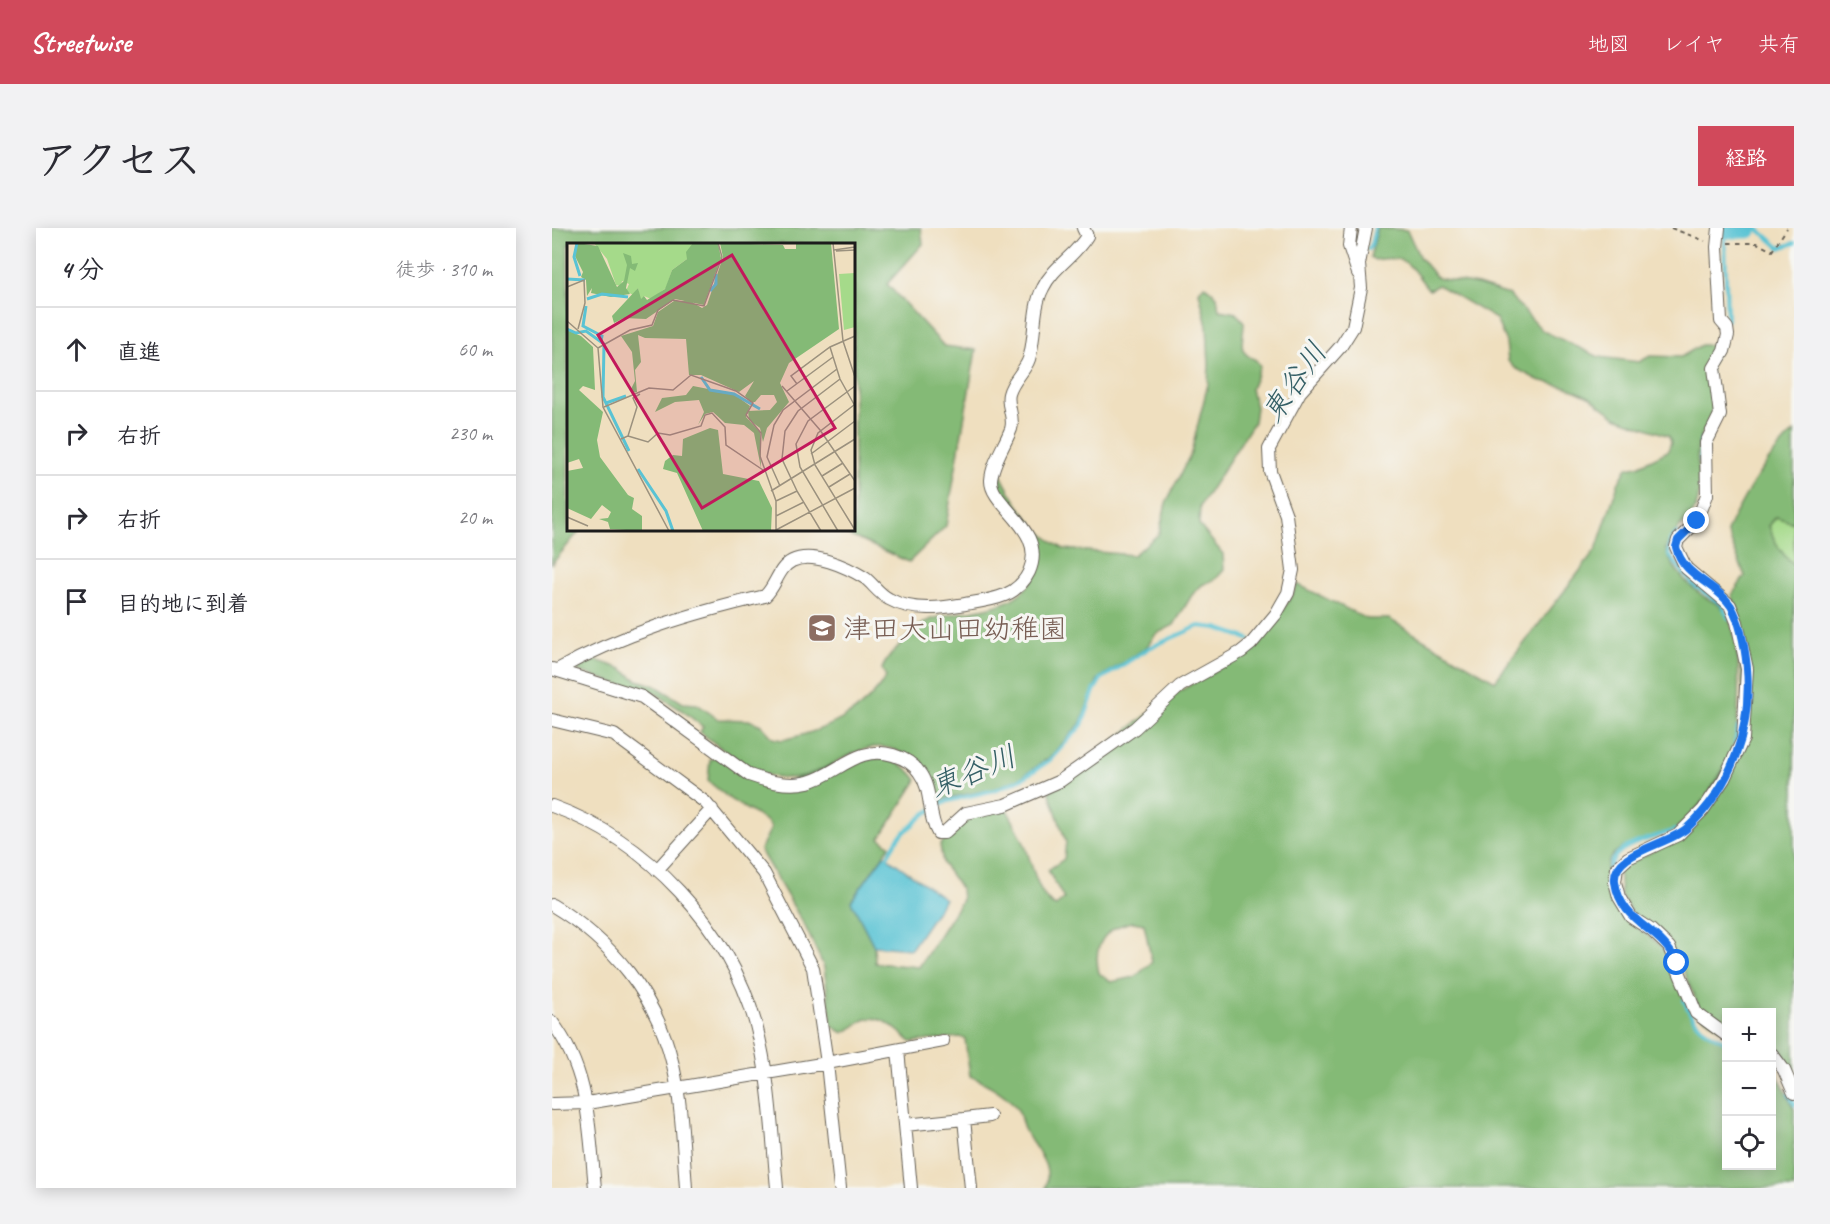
<!DOCTYPE html>
<html lang="ja">
<meta charset="utf-8">
<style>
body{margin:0;font-family:Caveat,"Klee One",sans-serif;background:#f2f2f3;color:#2b2b33}
.controls{position:absolute;right:18px;bottom:18px;display:grid;overflow:hidden;border-radius:0px;box-shadow:0 3px 15px #0003}
.controls button{width:54px;height:54px;display:grid;place-items:center;padding:0;border:0;border-bottom:2px solid #e1e1e2;background:#fff;color:#2b2b33;font:30px sans-serif}
.stop{position:absolute;width:18px;height:18px;margin:-14px;border:4px solid #1a73e8;border-radius:50%;background:#fff}
.stop.end{background:#1a73e8;border-color:#fff;box-shadow:0 2px 6px #0008}
.list{margin:0;padding:0;list-style:none}
h2{display:flex;justify-content:space-between;align-items:center;height:78px;margin:0;padding:0 24px;font-size:26px}
h2 small{font-size:20px;font-weight:400;color:#7c7c81}
.list li{display:grid;grid-template-columns:39px 1fr auto;gap:18px;align-items:center;box-sizing:border-box;height:84px;padding:0 24px;border-top:2px solid #e1e1e2}
.list b{display:block;font-size:22px;white-space:nowrap}
.list em{font-size:20px;font-style:normal;color:#7c7c81}
.icon{flex:none;width:33px;height:33px;fill:none;stroke:currentColor;stroke-width:2;stroke-linecap:round;stroke-linejoin:round}
.map{position:relative;flex:none;width:1242px;height:960px;overflow:hidden;border-radius:0px}
header{display:flex;align-items:center;gap:36px;box-sizing:border-box;height:84px;padding:0 30px;background:#d1495b;color:#fff}
header strong{font-size:28px}
nav{display:flex;gap:33px;margin-inline-start:auto;font-size:21px}
.intro{display:flex;align-items:center;justify-content:space-between;box-sizing:border-box;height:144px;padding:0 36px}
h1{margin:0;font-size:42px}
.button{padding:15px 27px;border-radius:0px;background:#d1495b;color:#fff;font-size:21px;font-weight:700}
main{display:flex;gap:36px;padding:0 36px}
aside{flex:1;background:#fff;border-radius:0px;box-shadow:0 3px 15px #0003}
.map>svg:first-child{display:block}
</style>
<header>
<strong>Streetwise</strong>
<nav><a>地図</a><a>レイヤ</a><a>共有</a></nav>
</header>
<div class="intro"><h1>アクセス</h1><a class="button">経路</a></div>
<main>
<aside>
<h2>4 分<small>徒歩 · 310 m</small></h2>
<ul class="list">
<li><svg class="icon" aria-label="ahead" viewBox="0 0 24 24"><path d="M12 20V5M6 11l6-6 6 6"/></svg><div><b>直進</b></div><em>60 m</em></li>
<li><svg class="icon" aria-label="right" viewBox="0 0 24 24"><path d="M7 20v-9h11M14 6l5 5-5 5"/></svg><div><b>右折</b></div><em>230 m</em></li>
<li><svg class="icon" aria-label="right" viewBox="0 0 24 24"><path d="M7 20v-9h11M14 6l5 5-5 5"/></svg><div><b>右折</b></div><em>20 m</em></li>
<li><svg class="icon" aria-label="arrive" viewBox="0 0 24 24"><path d="M6 21V4h12l-3 4 3 4H6"/></svg><div><b>目的地に到着</b></div></li>
</ul>
</aside>
<div class="map">
<svg width="1242" height="960" viewBox="0 0 1242 960">
<rect width="100%" height="100%" fill="#f6f6f2"/>
<filter id="ink" filterUnits="userSpaceOnUse"><feTurbulence type="fractalNoise" baseFrequency=".0167" numOctaves="2"/><feDisplacementMap in="SourceGraphic" scale="12" xChannelSelector="R" yChannelSelector="G"/><feConvolveMatrix kernelMatrix="1 2 1 2 8 2 1 2 1" color-interpolation-filters="sRGB"/></filter>
<filter id="wash" filterUnits="userSpaceOnUse"><feTurbulence type="fractalNoise" baseFrequency=".008" numOctaves="4" result="noise"/><feDisplacementMap in="SourceGraphic" scale="24" xChannelSelector="R" yChannelSelector="G"/><feGaussianBlur stdDeviation="1.35" result="paint"/><feColorMatrix in="noise" values="0 0 0 0 0 0 0 0 0 0 0 0 0 0 0 0 0 1.4 0 .05"/><feComposite in="paint" operator="in"/></filter>
<g filter="url(#wash)">
<rect width="100%" height="100%" fill="#efdfbf"/>
<path fill="#a5da8a" stroke="#607b53" stroke-width="1.5" d="M1224,289L1242,295V337C1230,327 1221,314 1217,298Z"/>
<path fill="#84ba76" stroke="#506b49" stroke-width="1.5" fill-rule="evenodd" d="M0,0H369L371,16L335,56L392,118L424,122L394,298L357,334L285,302H302V16H16V302H28L0,336Z
M826,0L855,2L868,30L885,50L926,57L957,67L991,103L1047,129L1087,134L1098,128L1129,129L1149,117H1162L1163,119C1146,148 1163,153 1161,182C1160,196 1149,203 1146,216C1143,234 1150,253 1146,272C1142,294 1118,301 1114,321C1118,338 1136,357 1150,367C1156,372 1164,374 1169,379C1189,399 1187,454 1186,481C1185,494 1185,508 1180,521C1170,547 1148,582 1126,599C1094,623 1036,605 1060,672C1070,698 1100,703 1114,726C1139,766 1121,791 1174,815V938H1220V836L1242,881V960H493C502,936 482,921 472,901C469,895 469,885 464,879C454,866 433,854 418,848L413,811L408,809L359,814C347,804 329,784 312,792C305,796 299,801 291,805L280,798L272,739L253,698L208,622L219,600L216,594L179,572L156,553L158,532L163,529L224,559C265,545 334,506 365,552L328,610L338,618L299,673L322,718L323,735L367,739L410,672L409,661L391,636L388,617L416,588L454,580C460,591 467,603 472,615C479,631 486,672 504,678L512,671L496,642L512,631L514,614L497,563L619,468L707,417L741,366L745,356L815,391H837L943,453L1044,322L1066,256L1075,240L1086,238L1116,223L1119,214L1117,208L1064,189L1037,169L1015,159L986,152L963,140L956,133L954,114L944,91L886,57L877,62C857,38 857,26 823,32L818,29ZM581,694L592,696L600,734L583,749L559,754L547,745C540,717 553,699 581,694Z
M652,57L665,68L667,82L684,85L692,94C692,113 683,124 704,132L708,139L699,161L704,179L702,194L648,278L647,297L671,326L672,342L664,351L650,357L640,367L622,397L604,406L594,420L546,451L528,496L498,529L468,550L442,561L395,570L385,575C380,556 374,546 360,533C315,492 280,553 232,550C198,548 174,523 148,504L151,499L131,483L100,463L81,461L24,442L32,436L44,432L70,441L85,452L104,458L131,475L145,476L166,491L197,492L209,497L221,510L230,512C272,503 311,487 334,449L330,441C334,429 365,397 377,392C413,379 465,387 483,346C488,333 487,317 482,305C475,289 459,274 449,260L446,252L448,245C461,272 484,307 512,321L581,327L607,306L614,275L639,225L646,196L656,156L657,137L655,98L647,64Z
M1242,204V295L1224,289L1217,298C1222,314 1230,327 1242,337V858L1220,824V784H1174V804L1151,789L1127,732L1082,688L1069,668L1067,641L1128,609L1194,509L1185,381L1180,367L1193,348L1175,303C1192,267 1213,231 1242,204Z"/>
<path fill="#59c3d4" stroke="#3a7078" stroke-width="1.5" d="M332,627L393,671L359,721L322,718L299,673Z"/>
<g fill="none" stroke-linecap="round" stroke-linejoin="round">
<path stroke="#59c3d4" stroke-width="4" d="M1205,0L1228,20L1242,15
M816,21L819,17L823,0
M1175,92L1173,11L1176,0
M1158,151L1156,137L1169,114
M1149,234V212
M1125,305L1118,313L1117,327L1142,357L1170,376L1177,391
M1183,515L1186,499
M335,629L347,609L374,585L396,573L443,562L471,550L498,532L530,497L542,463L549,451L597,420L647,398L665,400L697,411
M1058,653C1050,616 1098,612 1123,602
M1061,669L1072,689
M1132,772C1140,794 1153,805 1174,814
M1237,866L1242,876"/>
<path stroke="#59c3d4" stroke-width="21" d="M1174,0H1196"/>
</g>
</g>
<g filter="url(#ink)">
<g fill="none" stroke-linecap="round" stroke-linejoin="round">
<g stroke="#666055" stroke-width="14">
<path id="minor" d="M799,0L797,18L806,45
M1167,0L1165,19L1169,93L1175,100L1176,107L1172,123L1162,140L1168,187L1154,215L1155,267L1145,293L1126,312L1124,319L1134,340L1178,377L1185,394L1195,441L1191,511L1172,551L1151,582L1126,607L1076,630L1065,640L1063,654L1067,669L1079,689L1099,702L1117,719L1144,785L1174,807
M0,441L90,469L197,547C216,554 236,559 256,554C286,546 306,516 341,527C351,530 361,535 367,544C381,562 375,587 386,605H392L414,585L453,577L508,553L583,500L628,458L689,424L699,416L724,386L736,365L741,342L734,287L718,243L717,221L748,164L789,118L801,99L809,60L807,36L814,0
M5,442C69,406 141,385 213,368C224,358 226,340 240,333C261,323 295,339 313,350C321,356 327,366 337,371C358,383 385,381 407,377C434,372 464,372 477,344C496,302 438,278 439,252C440,235 453,217 459,201C463,189 454,177 457,166C460,153 473,143 477,131C484,109 480,80 491,60C501,39 523,28 535,8L531,0
M0,492L62,507L153,574L212,645L261,740L275,835L288,960
M0,578C95,612 177,699 204,797C218,850 220,906 225,960
M105,642L160,581
M0,677C60,713 105,768 121,837C130,877 131,919 134,960
M0,794C38,844 37,900 43,960
M346,822L359,960
M1220,826L1232,842L1242,865
M0,876L35,875L275,835L391,813
M412,891L438,888
M353,897L412,891L419,960"/>
</g>
<path stroke="#666055" stroke-width="2" stroke-dasharray="4.5 4.5" stroke-linecap="butt" d="M1119,0L1153,13
M1176,15H1205L1220,23L1235,0"/>
<use href="#minor" stroke="#fff" stroke-width="12"/>
</g>
</g>
<g fill="none" stroke-linecap="round" stroke-linejoin="round" filter="url(#ink)">
<path stroke="#1a73e8" stroke-width="8" d="M1125,735C1109,699 1069,696 1063,654C1059,624 1117,617 1135,600C1180,559 1200,500 1195,440C1193,420 1189,395 1179,378C1164,355 1131,349 1124,319L1126,312L1145,293"/>
</g>
<defs>
<g id="school-square" transform="scale(1.5)"><rect x="-9" y="-9" width="18" height="18" rx="4" fill="#8d6e63" stroke="#f6f6f2"/><path d="M0-5L7-2L0 1L-7-2ZM-4 1L0 2.5L4 1V4Q0 6-4 4Z" fill="#fff"/></g>
</defs>
<g fill-rule="evenodd">
<use href="#school-square" x="270" y="400"/>
</g>
<g text-anchor="middle" dominant-baseline="central" stroke-width="6" stroke-linejoin="round" paint-order="stroke">
<g font-size="28" fill="#785e54" stroke="#f6f6f2" text-anchor="start">
<text x="291" y="400">津田大山田幼稚園</text>
</g>
<g font-size="30" font-style="italic" fill="#345f66" stroke="#f6f6f2">
<text transform="translate(742 154) rotate(-55)">東谷川</text>
<text transform="translate(421 543) rotate(-22)">東谷川</text>
</g>
</g>
<g transform="translate(15 15)">
<rect width="288" height="288" fill="#efdfbf"/>
<path d="M27,0L126,1L120,16L105,27L99,45L84,56L77,53L75,71L71,45L66,52L59,48L62,41L55,38L54,43L49,42L40,16ZM288,30V84L277,87L272,31Z" fill="#a5da8a"/>
<path d="M10,0L31,3L50,44L57,38L60,22L56,10L64,13L65,21L71,20L68,28L63,25L59,45L63,51L44,54L24,50L25,45L20,53L19,37L14,34L16,29L8,13ZM126,0H151L154,15L137,62L108,56L79,76L57,75L47,80L45,73L71,45L74,56L77,53L80,57L98,46L105,27L120,16L119,9ZM153,0L216,2L218,6H229V1L264,0L272,86L222,120L213,140L222,159L200,185L196,199L193,185L182,177L181,168L203,167L210,159L207,152H194L188,159H183L178,153L187,138L172,149L134,132H122L119,96L78,95L71,92L74,119L68,127L70,149L65,150L64,146L68,138L65,109L54,93L86,83L91,69L107,58H123L135,65L140,62L156,14ZM0,87L14,93L26,104L28,147L16,143L12,147L36,169L30,197L33,214L61,252L67,255L65,266L75,273V288L43,286L41,279L32,276L41,275L44,269L35,262L24,276L0,265V228L16,225L12,216L0,220ZM126,143L167,151L183,163L179,174L193,189L194,225L187,190L177,182L158,180L146,169L138,171L131,182L137,169L132,157L108,159L88,169L95,155L119,152ZM143,185L151,187L156,231L192,238L205,265L204,288H136L110,230L96,226L98,218L106,212L115,213L116,196Z" fill="#84ba76"/>
<path fill="none" stroke="#59c3d4" stroke-width="3" d="M10,0L7,14L13,33M0,36L18,37M143,48L149,41V31M20,56L35,51L61,54M19,63L16,83L35,93L34,98M0,86L9,90L19,88L37,101L36,154L62,208M134,134L143,147L167,151L193,166M39,160L59,153M71,226L99,268L106,288"/>
<path fill="none" stroke="#9b917e" stroke-width="1.5" d="M266,0L276,98L288,134M267,7L288,4M269,8L288,7M0,44L17,37L18,60L11,86M0,78L31,105L36,164L102,288M263,104L273,136L288,163M31,105L63,87L85,82L91,67L106,57L137,63L155,14L151,0M230,141L224,133L263,104L288,93M215,143L253,187L288,238M220,148L266,114M287,162L251,190L244,207L248,222L288,287M37,164L82,145L106,147L124,132L169,148L186,160L179,172L194,190L193,213L209,258V288M61,193L81,199L91,190L103,192L134,183L138,172L145,170L158,184L159,202L196,227M54,196L61,193L70,164L66,155L73,151M244,211L288,178M255,233L276,220M213,243L200,214L207,182L216,167L270,126M262,244L283,231M204,248L288,196M230,248L215,216L218,188L231,168L273,136M209,258L230,248L254,288M209,273L237,259M0,274L21,283M209,287L288,245M271,288L233,224L229,201L241,178L288,143"/>
<path fill="#c2185b" fill-opacity="0.15" stroke="#c2185b" stroke-width="3" d="M165,12L268,185L135,265L31,92Z"/>
<rect width="288" height="288" fill="none" stroke="#1c1c1c" stroke-width="3"/>
</g>
</svg>
<div class="controls">
<button>+</button>
<button>−</button>
<button><svg class="icon" aria-label="locate" viewBox="0 0 24 24"><circle cx="12" cy="12" r="6"/><path d="M12 2v4M12 18v4M2 12h4M18 12h4"/></svg></button>
</div>
<div class="stop" style="left:1125px;top:735px"></div>
<div class="stop end" style="left:1145px;top:293px"></div>
</div>
</main>
